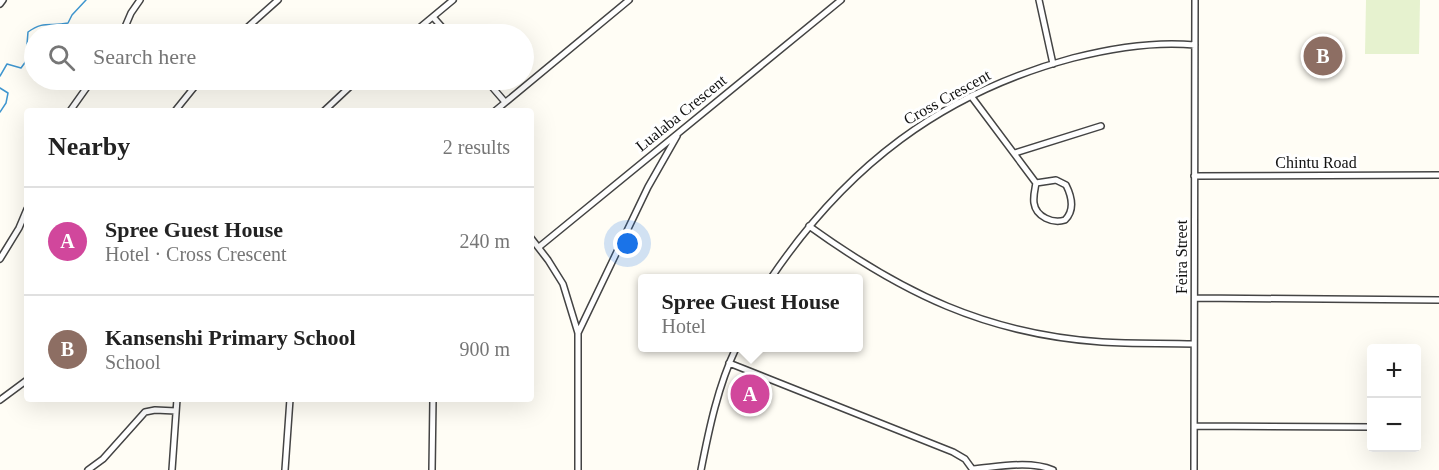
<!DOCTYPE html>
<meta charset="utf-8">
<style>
body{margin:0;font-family:"Times New Roman",serif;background:#f2f2f2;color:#222}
.controls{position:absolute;right:18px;bottom:18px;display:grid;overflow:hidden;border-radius:6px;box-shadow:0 6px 24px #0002}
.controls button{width:54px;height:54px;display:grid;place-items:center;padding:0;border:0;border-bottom:2px solid #e0e0e0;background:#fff;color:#222;font:30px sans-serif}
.you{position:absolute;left:628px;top:244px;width:21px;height:21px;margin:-15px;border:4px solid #fff;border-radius:50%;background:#1a73e8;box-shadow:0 0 0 9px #1a73e833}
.badge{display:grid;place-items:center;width:39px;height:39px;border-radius:50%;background:#db2777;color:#fff;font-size:20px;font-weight:700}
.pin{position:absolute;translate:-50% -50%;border:3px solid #fff;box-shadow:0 2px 6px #0006}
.popup{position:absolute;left:638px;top:274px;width:225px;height:78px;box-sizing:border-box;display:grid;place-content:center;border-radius:6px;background:#fff;filter:drop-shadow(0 2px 4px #0005);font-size:20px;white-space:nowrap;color:#767676}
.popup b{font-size:22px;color:#222}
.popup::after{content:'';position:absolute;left:50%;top:100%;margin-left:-12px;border:12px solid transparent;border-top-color:#fff}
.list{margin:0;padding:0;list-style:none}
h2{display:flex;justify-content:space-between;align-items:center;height:78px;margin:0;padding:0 24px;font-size:26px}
h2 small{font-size:20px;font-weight:400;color:#767676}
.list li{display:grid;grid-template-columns:39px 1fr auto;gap:18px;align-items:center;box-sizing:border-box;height:108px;padding:0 24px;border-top:2px solid #e0e0e0}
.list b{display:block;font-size:22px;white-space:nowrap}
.list p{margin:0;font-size:20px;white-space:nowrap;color:#767676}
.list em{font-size:20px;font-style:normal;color:#767676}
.icon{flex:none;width:33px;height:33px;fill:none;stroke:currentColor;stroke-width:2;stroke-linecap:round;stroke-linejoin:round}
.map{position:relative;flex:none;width:1439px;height:470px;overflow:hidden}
.search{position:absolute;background:#fff;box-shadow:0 6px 24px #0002;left:24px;top:24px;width:510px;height:66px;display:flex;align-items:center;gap:15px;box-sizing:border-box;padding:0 21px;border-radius:33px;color:#767676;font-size:22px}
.panel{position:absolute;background:#fff;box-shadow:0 6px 24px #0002;left:24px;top:108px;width:510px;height:294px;border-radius:6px}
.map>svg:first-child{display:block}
</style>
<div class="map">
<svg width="1439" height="470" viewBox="0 0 1439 470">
<rect width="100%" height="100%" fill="#fffdf5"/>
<path fill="#e6f2cf" d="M1366,0H1420L1419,54H1365Z"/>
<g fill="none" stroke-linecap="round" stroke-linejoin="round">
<path stroke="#3f96cf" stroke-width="1.5" d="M0,76L7,64L21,68L29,57L27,44L28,32C44,20 51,27 68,23L72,15L86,0
M0,88L8,93L6,103L0,112"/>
<g stroke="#444" stroke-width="8">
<path id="minor" d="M1039,0L1053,64
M0,4L3,0
M433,17L448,34
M122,34L131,13L140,0
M240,34L278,0
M412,34L453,0
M486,80L505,102
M971,96L1036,183C1035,189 1033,196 1034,203C1036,217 1053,224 1065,220C1075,210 1072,197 1066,185L1056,180L1036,183
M70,111L92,80
M175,111L200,80
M324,111L357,80
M495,111L629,0
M1015,153L1101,126
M1194,176L1439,175
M809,226C902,293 986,334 1102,342C1133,344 1164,343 1194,344
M531,238L548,260L563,284L578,333V470
M539,247L841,0
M0,259L19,228L27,209
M771,278C846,167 941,93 1073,58C1112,48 1154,41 1195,45
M1195,298L1439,300
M578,333L648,187L677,136
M729,363L953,452L965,459L973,470
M0,400L27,380
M1195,426L1372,427
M973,469C998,467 1029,460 1053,470
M88,470L103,459L145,412L155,410L176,411
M172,470L177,399
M285,470L290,399
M432,470L433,399
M701,470C709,429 718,386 736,348
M1194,470L1195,0"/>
</g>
<use href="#minor" stroke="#fff" stroke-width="5"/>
</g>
<g text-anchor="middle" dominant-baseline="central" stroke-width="6" stroke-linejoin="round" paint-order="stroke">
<g font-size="16" fill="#111" stroke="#fff">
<text transform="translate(947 97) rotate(-29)">Cross Crescent</text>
<text transform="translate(681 113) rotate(-39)">Lualaba Crescent</text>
<text x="1316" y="162">Chintu Road</text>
<text transform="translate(1181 257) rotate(-90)">Feira Street</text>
</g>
</g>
</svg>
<div class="controls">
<button>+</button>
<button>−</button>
</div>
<div class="you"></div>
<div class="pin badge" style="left:750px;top:394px;background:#d1479c">A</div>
<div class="popup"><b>Spree Guest House</b>Hotel</div>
<div class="pin badge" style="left:1323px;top:56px;background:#8d6e63">B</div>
<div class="search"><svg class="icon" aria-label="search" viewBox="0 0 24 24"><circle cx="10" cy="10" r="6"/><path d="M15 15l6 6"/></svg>Search here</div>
<section class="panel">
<h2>Nearby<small>2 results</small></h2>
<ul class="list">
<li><span class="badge" style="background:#d1479c">A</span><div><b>Spree Guest House</b><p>Hotel · Cross Crescent</p></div><em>240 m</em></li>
<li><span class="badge" style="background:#8d6e63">B</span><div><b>Kansenshi Primary School</b><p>School</p></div><em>900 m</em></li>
</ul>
</section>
</div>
